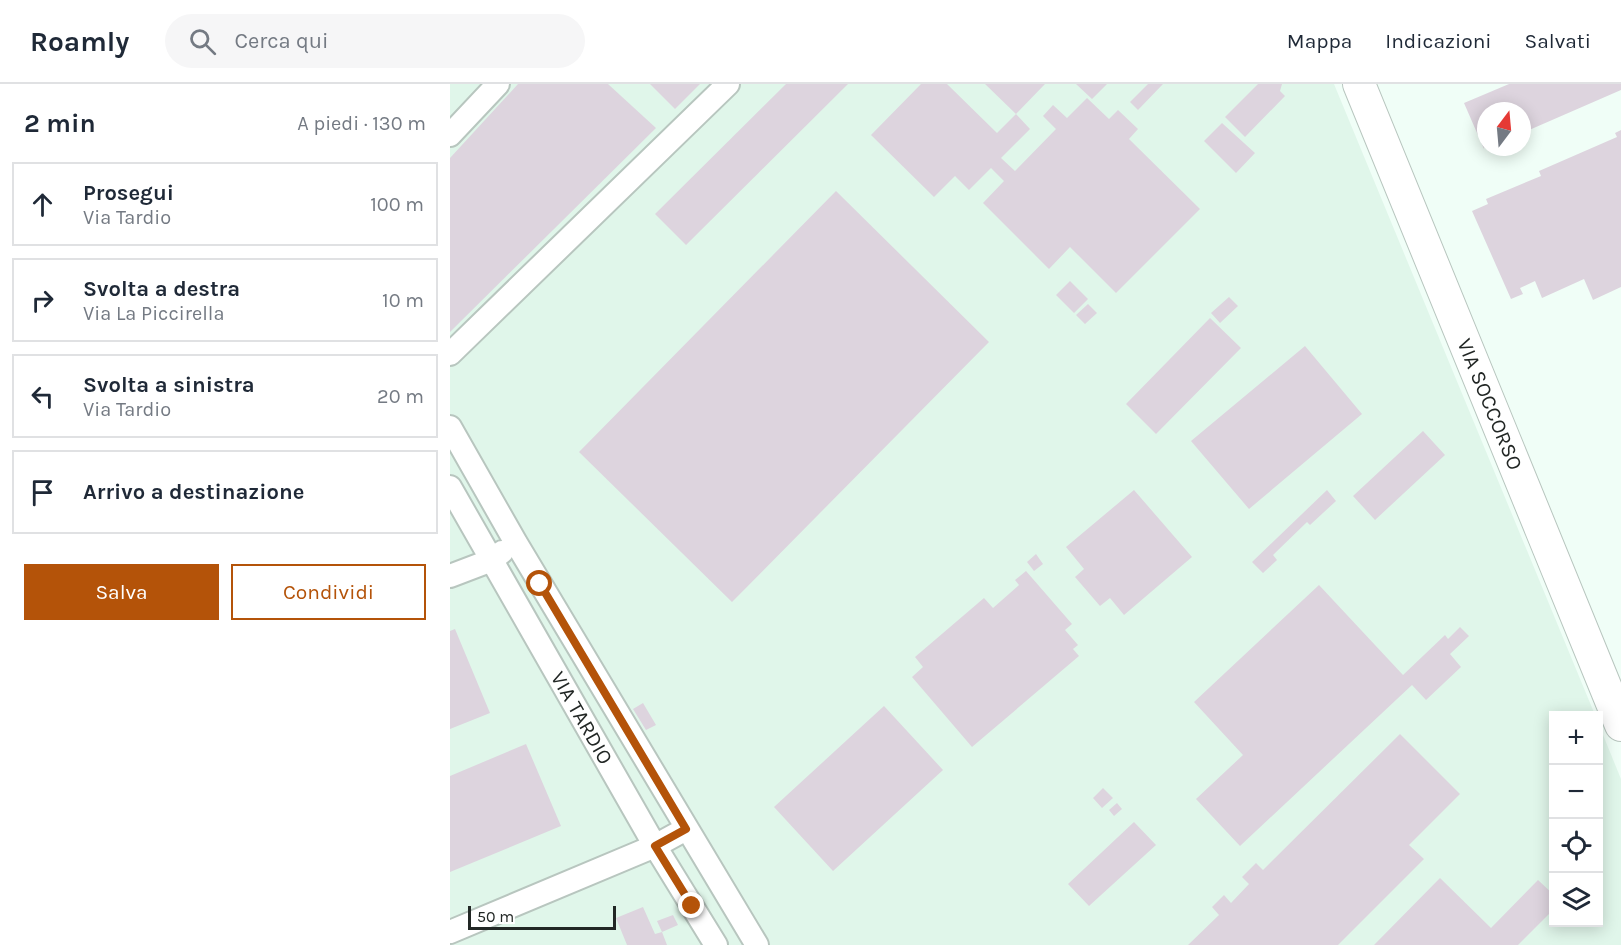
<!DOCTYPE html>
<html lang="it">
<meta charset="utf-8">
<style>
body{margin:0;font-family:Karla,sans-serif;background:#f6f6f7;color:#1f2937}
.controls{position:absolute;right:18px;bottom:18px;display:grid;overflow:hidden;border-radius:0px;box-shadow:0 3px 15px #0003}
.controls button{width:54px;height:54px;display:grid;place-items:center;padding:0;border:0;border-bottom:2px solid #e0e1e3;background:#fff;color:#1f2937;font:30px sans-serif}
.compass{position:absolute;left:1027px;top:18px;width:54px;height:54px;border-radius:50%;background:#fff;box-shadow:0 3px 15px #0003;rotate:16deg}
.scale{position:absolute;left:18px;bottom:15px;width:148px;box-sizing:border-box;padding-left:6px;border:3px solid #222725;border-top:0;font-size:16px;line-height:21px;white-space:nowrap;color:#222725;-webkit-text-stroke:4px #fff;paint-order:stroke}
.stop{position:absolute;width:18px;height:18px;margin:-14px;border:4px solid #b45309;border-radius:50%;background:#fff}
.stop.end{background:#b45309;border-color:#fff;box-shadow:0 2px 6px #0008}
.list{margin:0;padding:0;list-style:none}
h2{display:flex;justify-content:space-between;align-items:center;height:78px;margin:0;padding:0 24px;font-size:26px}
h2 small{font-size:20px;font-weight:400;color:#747a83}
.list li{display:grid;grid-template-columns:39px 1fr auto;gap:18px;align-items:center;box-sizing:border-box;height:84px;margin:0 12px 12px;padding:0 12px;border:2px solid #e0e1e3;border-radius:0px}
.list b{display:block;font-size:22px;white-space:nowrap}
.list p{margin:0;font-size:20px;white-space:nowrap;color:#747a83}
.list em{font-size:20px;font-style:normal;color:#747a83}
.actions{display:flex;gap:12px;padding:18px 24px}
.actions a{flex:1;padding:14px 0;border:2px solid #b45309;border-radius:0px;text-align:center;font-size:21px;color:#b45309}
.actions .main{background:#b45309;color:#fff}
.icon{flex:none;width:33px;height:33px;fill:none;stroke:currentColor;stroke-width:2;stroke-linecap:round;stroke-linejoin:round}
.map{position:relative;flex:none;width:1171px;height:861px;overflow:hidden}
header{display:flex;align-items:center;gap:36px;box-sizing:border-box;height:84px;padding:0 30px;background:#fff;border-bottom:2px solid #e0e1e3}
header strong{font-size:28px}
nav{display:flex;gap:33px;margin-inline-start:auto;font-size:21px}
.search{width:420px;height:54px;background:#f6f6f7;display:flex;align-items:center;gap:15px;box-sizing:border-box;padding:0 21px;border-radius:33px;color:#747a83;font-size:22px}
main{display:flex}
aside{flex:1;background:#fff}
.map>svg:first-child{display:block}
</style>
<header>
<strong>Roamly</strong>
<div class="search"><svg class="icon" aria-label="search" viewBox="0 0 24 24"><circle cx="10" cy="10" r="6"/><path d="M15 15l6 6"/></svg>Cerca qui</div>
<nav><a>Mappa</a><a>Indicazioni</a><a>Salvati</a></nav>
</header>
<main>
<aside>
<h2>2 min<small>A piedi · 130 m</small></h2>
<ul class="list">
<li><svg class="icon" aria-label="ahead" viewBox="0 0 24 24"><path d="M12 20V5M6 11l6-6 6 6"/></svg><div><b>Prosegui</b><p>Via Tardio</p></div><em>100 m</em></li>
<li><svg class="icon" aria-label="right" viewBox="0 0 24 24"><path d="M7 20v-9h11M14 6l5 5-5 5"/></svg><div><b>Svolta a destra</b><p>Via La Piccirella</p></div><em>10 m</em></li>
<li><svg class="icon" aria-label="left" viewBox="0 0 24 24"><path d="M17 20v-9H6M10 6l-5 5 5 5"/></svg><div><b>Svolta a sinistra</b><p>Via Tardio</p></div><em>20 m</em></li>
<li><svg class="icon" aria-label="arrive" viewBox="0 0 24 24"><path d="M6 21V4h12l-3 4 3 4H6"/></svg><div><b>Arrivo a destinazione</b></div></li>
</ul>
<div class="actions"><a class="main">Salva</a><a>Condividi</a></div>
</aside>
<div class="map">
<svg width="1171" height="861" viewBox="0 0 1171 861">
<rect width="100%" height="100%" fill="#f0fef7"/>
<path fill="#e0f6ea" d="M0,0H884L1145,631L1104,632V838H1148L1149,641L1171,695V861H0Z"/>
<path fill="#ddd4de" d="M68,0H158L206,44L0,248V74Z
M200,0H250L225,25Z
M336,0H398L236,161L205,130Z
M471,0H497L547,49L566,30L580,45L551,74L565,87L606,45L593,32L603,21L617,34L637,14L659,35L668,26L688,45L679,55L750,125L666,209L620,163L599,185L533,119L554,97L541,84L519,106L505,92L484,113L421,51Z
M535,0H595L566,30Z
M626,0H657L642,15Z
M698,0H713L688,26L680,18Z
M808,0H832L830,7L835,12L795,53L775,33Z
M1059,0H1171V6L1072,49V27H1036L1034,65L1014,19Z
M772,39L805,69L786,89L754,57Z
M1171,46V203L1143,216L1134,195L1092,214L1085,197L1070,204L1073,210L1061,215L1022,127L1038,120L1036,115L1091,92L1089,87L1167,53L1165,49Z
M386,107L539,258L282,518L129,368Z
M620,197L638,215L624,229L606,211Z
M779,213L788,222L770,239L761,229Z
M638,220L647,229L635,240L626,231Z
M760,234L791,264L706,350L676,320Z
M855,262L912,330L799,425L741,357Z
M973,347L995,371L925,436L903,412Z
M684,406L742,473L674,531L660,514L650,522L625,493L634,485L616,463Z
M877,406L886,417L860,441L857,438L823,471L827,476L813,489L802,478Z
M586,470L593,480L584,487L577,478Z
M576,487L622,540L615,546L628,561L623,565L629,572L522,663L462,593L473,583L465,573L534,514L543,524L569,501L565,496Z
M869,501L953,591L995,551L998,555L1010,543L1019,552L1000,570L1011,583L976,616L962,601L790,762L746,715L793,671L744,618Z
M5,545L40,629L0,645V547Z
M193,619L206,641L196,646L183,625Z
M434,622L493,686L383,787L324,723Z
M950,650L1010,710L959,761L974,775L888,861H738L769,831L762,823L774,811L781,819L799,800L792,793L806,779L813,786Z
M76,660L111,742L0,788V692Z
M653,704L663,714L652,724L643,714Z
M667,719L672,725L664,732L659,726Z
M684,738L706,761L639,822L618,800Z
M990,794L1041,844L1088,796L1104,811V825L1068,861H924Z
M193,823L205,850L212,848L217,861H177L166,834Z
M223,831L228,841L212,848L207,837Z"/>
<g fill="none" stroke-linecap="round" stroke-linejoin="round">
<g stroke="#b8c6bf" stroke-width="26">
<g id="street">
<path d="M0,51L48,0"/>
<path d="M0,270L278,0"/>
<path d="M0,343L66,459L307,861"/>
<path id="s1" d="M0,403L205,762L266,861"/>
<path d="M0,492L42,476L52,468"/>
<path d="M0,848L205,762L236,745"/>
</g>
</g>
<g stroke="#b8c6bf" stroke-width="34">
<g id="secondary">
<path id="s2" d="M909,0L1171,641"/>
</g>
</g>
<use href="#street" stroke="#fff" stroke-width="22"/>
<use href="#secondary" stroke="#fff" stroke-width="32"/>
</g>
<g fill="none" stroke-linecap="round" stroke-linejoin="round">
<path stroke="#b45309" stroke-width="8" d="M90,500L236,745L205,762L242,822"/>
</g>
<g text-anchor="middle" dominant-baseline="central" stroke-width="6" stroke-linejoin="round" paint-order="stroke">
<g font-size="21" fill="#222725" stroke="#fff">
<text stroke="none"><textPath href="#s2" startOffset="346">VIA SOCCORSO</textPath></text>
<text stroke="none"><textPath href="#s1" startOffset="266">VIA TARDIO</textPath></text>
</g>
</g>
</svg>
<div class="controls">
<button>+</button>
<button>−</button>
<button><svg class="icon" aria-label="locate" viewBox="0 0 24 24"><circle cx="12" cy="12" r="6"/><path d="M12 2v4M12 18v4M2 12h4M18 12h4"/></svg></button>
<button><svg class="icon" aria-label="layers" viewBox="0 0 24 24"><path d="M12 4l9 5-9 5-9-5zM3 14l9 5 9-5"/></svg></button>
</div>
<svg class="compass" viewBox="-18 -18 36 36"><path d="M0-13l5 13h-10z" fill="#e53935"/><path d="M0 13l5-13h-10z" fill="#747a83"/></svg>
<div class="scale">50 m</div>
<div class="stop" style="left:90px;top:500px"></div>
<div class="stop end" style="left:242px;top:822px"></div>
</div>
</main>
